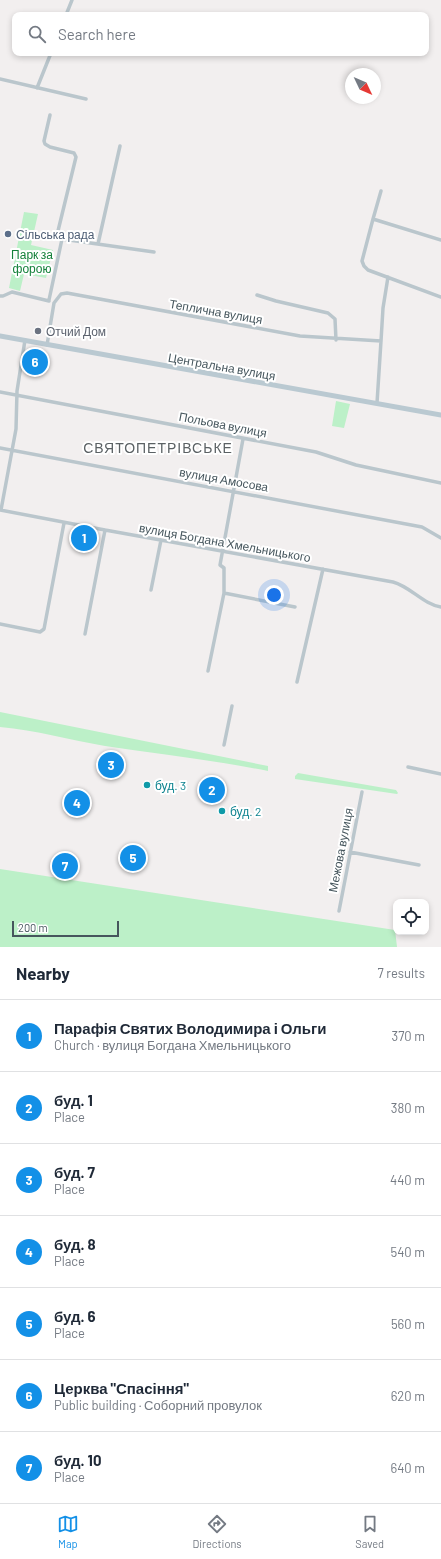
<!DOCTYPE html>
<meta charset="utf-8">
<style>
body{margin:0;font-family:Barlow,sans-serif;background:#f6f6f7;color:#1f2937}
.controls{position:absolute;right:12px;bottom:12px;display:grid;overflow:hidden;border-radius:8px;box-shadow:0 2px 6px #0003}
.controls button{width:36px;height:36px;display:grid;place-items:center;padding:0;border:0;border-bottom:1px solid #e0e1e3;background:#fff;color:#1f2937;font:20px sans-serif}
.compass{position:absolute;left:345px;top:68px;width:36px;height:36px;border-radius:50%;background:#fff;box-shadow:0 2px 6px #0003;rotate:134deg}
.scale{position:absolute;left:12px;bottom:10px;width:107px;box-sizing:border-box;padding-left:4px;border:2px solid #46565d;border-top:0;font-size:11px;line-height:14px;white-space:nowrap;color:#46565d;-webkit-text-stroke:3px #fff;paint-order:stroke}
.you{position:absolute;left:274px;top:595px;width:14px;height:14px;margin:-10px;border:3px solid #fff;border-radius:50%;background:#1a73e8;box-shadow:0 0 0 6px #1a73e833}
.badge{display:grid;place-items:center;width:26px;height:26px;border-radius:50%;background:#1390e7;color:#fff;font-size:13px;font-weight:700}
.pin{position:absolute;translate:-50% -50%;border:2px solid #fff;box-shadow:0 1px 4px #0006}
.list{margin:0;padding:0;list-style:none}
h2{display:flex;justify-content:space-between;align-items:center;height:52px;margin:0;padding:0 16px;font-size:17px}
h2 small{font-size:13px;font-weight:400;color:#747a83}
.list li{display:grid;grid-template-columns:26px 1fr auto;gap:12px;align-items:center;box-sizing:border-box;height:72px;padding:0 16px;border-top:1px solid #e0e1e3}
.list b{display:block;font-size:15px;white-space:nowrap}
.list p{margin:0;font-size:13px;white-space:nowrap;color:#747a83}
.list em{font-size:13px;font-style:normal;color:#747a83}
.icon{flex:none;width:22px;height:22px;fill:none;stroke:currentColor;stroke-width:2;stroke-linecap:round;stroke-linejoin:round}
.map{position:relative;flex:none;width:441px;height:947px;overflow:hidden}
.search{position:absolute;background:#fff;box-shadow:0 2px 6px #0003;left:12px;right:12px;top:12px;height:44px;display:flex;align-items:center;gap:10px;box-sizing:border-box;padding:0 14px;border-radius:8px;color:#747a83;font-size:15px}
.sheet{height:556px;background:#fff}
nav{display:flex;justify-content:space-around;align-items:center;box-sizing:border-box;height:56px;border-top:1px solid #e0e1e3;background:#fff;font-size:11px;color:#747a83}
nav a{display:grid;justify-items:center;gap:2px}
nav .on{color:#1390e7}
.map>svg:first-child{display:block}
</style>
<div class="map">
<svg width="441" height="947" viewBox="0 0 441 947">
<rect width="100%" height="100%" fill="#f2efef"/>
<path fill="#bcf0c8" d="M24,212L38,214L31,245L53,250L46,278L24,274L20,291L9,288Z
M336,401L350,404L344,428L332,426Z
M0,712L268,766V771C214,760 159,754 105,746C70,740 36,730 0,727Z
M298,773L396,790L398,793L397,794L295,779V776Z
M0,869L395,930L397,947H0Z"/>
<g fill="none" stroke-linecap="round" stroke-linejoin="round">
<path stroke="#bac6cc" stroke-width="3.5" d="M66,15L72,0
M0,79L86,99
M37,88L51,53
M50,115L44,141L45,144L50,147L74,153L76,157L57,235L62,239
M373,219L381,191
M441,240L373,219L362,261L364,266L368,270L441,297
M98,244L120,146
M257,295L276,301L328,313L335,319L336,340
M0,296H3L12,292L49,301
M49,300L62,239L154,252
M381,341L383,308L388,277
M47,345L54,303L61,294L67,293L300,336L381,341L377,403
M0,392L316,452L356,465L441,483
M243,439L220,565L224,568V593L295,607
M0,448L422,527L441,538
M0,510L105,530L393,582C411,587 423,604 441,607
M1,510L16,429L17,391L25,340
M151,590L161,540
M0,624L40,632L44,629L64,523
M85,634L105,530
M208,671L224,593
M297,682L323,569
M224,745L232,706
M408,767L441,774
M350,852L419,865
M339,911L362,792"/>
<path stroke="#bac9d1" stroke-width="5" d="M0,336L441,415"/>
</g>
<circle fill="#5c6f8a" stroke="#fff" stroke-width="1.5" cx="8" cy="234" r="4"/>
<circle fill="#6b7280" stroke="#fff" stroke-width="1.5" cx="38" cy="331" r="4"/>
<g fill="#0f9aa8" stroke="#fff" stroke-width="1.5">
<circle cx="147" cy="785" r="4"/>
<circle cx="222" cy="811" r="4"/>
</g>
<g text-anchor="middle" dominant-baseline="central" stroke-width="4" stroke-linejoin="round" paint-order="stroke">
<g font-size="12" fill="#4e5e75" stroke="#fff" text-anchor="start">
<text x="16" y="234">Сільська рада</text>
</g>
<g font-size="12" fill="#14813a" stroke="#fff">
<text x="32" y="254">Парк за<tspan x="32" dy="14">форою</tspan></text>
</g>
<g font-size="12" fill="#46565d" stroke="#fff">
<text transform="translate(216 311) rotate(10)">Теплична вулиця</text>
<text transform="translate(222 366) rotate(10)">Центральна вулиця</text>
<text transform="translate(223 424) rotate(11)">Польова вулиця</text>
<text transform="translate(224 479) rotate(10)">вулиця Амосова</text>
<text transform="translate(225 542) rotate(10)">вулиця Богдана Хмельницького</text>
<text transform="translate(340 850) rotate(-79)">Межова вулиця</text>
</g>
<g font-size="12" fill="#5b616d" stroke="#fff" text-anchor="start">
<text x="46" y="331">Отчий Дом</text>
</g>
<g font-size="12" fill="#0d838f" stroke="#fff" text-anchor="start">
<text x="155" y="785">буд. 3</text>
<text x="230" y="811">буд. 2</text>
</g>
<g font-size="14" letter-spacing="1" fill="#5b6164" stroke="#fff">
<text x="158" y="447">СВЯТОПЕТРІВСЬКЕ</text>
</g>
</g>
</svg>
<div class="controls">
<button><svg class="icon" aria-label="locate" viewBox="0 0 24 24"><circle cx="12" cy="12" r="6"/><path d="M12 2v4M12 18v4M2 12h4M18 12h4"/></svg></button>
</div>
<svg class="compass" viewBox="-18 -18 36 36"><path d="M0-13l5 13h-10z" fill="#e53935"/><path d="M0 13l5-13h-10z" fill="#747a83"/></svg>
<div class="scale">200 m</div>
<div class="you"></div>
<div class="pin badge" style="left:84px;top:538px">1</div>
<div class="pin badge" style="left:212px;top:790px">2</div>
<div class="pin badge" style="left:111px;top:765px">3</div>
<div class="pin badge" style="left:77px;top:803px">4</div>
<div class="pin badge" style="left:133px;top:858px">5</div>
<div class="pin badge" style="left:35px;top:362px">6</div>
<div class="pin badge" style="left:65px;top:866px">7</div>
<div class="search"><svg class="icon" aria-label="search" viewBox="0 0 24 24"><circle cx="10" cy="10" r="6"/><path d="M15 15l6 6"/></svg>Search here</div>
</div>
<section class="sheet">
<h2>Nearby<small>7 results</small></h2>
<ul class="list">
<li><span class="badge">1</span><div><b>Парафія Святих Володимира і Ольги</b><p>Church · вулиця Богдана Хмельницького</p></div><em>370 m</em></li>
<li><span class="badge">2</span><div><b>буд. 1</b><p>Place</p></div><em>380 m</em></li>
<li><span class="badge">3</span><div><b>буд. 7</b><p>Place</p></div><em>440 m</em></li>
<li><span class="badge">4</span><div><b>буд. 8</b><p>Place</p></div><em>540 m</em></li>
<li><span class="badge">5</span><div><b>буд. 6</b><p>Place</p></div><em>560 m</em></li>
<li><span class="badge">6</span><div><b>Церква &quot;Спасіння&quot;</b><p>Public building · Соборний провулок</p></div><em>620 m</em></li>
<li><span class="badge">7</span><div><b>буд. 10</b><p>Place</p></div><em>640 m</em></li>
</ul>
</section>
<nav>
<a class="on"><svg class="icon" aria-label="map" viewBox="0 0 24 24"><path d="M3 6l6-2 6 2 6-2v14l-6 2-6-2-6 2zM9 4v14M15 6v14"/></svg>Map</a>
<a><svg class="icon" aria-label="directions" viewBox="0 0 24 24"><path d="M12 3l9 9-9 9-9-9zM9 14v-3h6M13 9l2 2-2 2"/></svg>Directions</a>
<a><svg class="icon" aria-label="saved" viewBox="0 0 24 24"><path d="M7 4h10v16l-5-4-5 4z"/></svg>Saved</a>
</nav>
